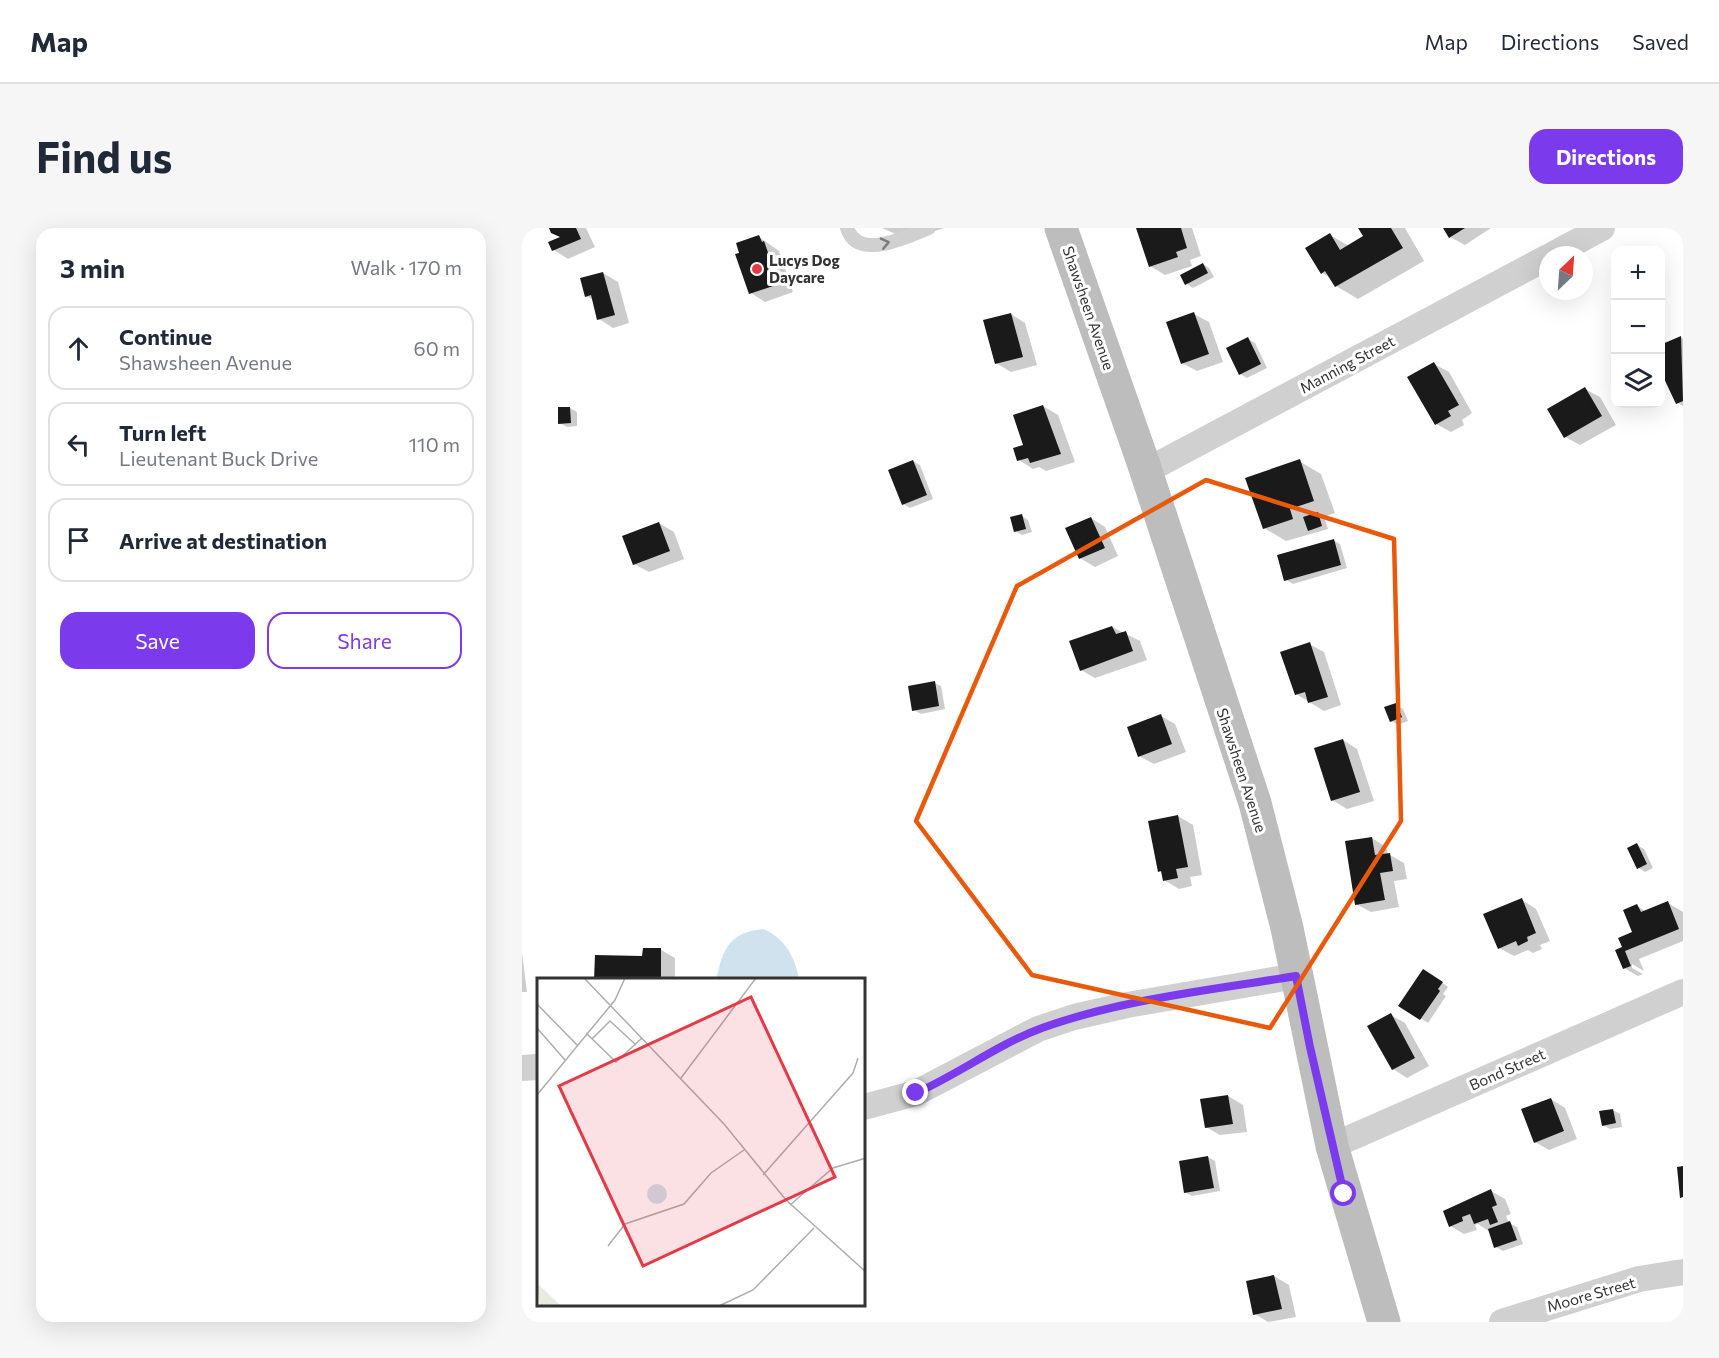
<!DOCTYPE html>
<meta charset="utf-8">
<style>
body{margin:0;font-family:Commissioner,sans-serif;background:#f6f6f7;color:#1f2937}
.controls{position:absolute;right:18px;top:18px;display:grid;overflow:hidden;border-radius:12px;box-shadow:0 6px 24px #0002}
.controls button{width:54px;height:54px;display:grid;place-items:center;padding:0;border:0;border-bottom:2px solid #e0e1e3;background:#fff;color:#1f2937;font:30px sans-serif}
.compass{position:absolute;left:1017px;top:18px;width:54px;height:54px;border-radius:50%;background:#fff;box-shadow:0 6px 24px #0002;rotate:25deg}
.stop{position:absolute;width:18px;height:18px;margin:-14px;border:4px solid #7c3aed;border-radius:50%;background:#fff}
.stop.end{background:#7c3aed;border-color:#fff;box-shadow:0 2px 6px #0008}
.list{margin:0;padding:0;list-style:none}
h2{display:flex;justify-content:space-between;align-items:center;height:78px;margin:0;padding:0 24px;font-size:26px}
h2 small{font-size:20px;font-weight:400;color:#747a83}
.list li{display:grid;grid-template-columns:39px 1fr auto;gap:18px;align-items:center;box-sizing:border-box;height:84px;margin:0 12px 12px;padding:0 12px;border:2px solid #e0e1e3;border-radius:18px}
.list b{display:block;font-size:22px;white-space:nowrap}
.list p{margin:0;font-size:20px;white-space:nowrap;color:#747a83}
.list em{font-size:20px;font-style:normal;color:#747a83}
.actions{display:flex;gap:12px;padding:18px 24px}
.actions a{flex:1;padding:14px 0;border:2px solid #7c3aed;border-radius:18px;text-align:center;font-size:21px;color:#7c3aed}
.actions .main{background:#7c3aed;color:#fff}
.icon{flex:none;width:33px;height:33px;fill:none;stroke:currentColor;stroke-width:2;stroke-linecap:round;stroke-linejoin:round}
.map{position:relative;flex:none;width:1161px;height:1094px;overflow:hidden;border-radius:18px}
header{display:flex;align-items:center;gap:36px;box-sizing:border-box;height:84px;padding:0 30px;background:#fff;border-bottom:2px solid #e0e1e3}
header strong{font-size:28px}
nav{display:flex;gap:33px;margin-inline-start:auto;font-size:21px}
.intro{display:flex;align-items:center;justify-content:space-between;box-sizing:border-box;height:144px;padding:0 36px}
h1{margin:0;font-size:42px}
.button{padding:15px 27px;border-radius:18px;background:#7c3aed;color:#fff;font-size:21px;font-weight:700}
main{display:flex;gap:36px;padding:0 36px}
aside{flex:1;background:#fff;border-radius:18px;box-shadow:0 6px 24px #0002}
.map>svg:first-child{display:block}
</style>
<header>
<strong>Map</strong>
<nav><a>Map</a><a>Directions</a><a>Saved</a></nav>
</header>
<div class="intro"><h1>Find us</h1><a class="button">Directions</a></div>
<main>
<aside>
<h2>3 min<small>Walk · 170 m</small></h2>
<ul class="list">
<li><svg class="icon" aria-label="ahead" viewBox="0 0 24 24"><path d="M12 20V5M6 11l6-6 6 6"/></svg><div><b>Continue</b><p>Shawsheen Avenue</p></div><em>60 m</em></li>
<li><svg class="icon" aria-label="left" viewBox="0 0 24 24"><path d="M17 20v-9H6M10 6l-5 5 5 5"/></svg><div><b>Turn left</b><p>Lieutenant Buck Drive</p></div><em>110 m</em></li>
<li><svg class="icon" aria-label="arrive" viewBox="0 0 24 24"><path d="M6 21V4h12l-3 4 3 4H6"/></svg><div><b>Arrive at destination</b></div></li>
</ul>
<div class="actions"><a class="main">Save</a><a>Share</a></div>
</aside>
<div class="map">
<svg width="1161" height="1094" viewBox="0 0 1161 1094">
<rect width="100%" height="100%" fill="#fff"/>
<path fill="#cfe2ee" d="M241,701C263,710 273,729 277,752H194C201,721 206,705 241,701Z"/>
<path fill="#0003" d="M28,0H64L73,19L46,31L32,22L28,15L40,10Z
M360,0H422L387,12Z
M616,0H670L679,28L668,32L670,38L643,47L628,38Z
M837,0H883L902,33L836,71L814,58L809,50L800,45L808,7L827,18L843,9Z
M923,0H969L943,17L928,9Z
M237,9L257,23L271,64L243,74L229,65Z
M681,36L687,40L692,49L671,60L665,56Z
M81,45L96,54L107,95L91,100L77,91L72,72L64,68Z
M489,86L503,95L515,137L489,144L474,135Z
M672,86L687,94L701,134L675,143L660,135Z
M1159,109L1161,111V178L1156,175Z
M726,111L733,115L745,140L725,150L718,146Z
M912,136L927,144L950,185L940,192L942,197L929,204L914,196Z
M1063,161L1078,169L1094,197L1058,217L1043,209Z
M521,178L536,187L553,234L524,243L517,239L511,241L497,232Z
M48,180L55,184V198L45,199L38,195Z
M391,233L398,237L411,271L388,280L381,276Z
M777,233L799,246L813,285L802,289L806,301L764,313L742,300Z
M500,288L506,292L510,304L500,307L493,303Z
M569,290L583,299L596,328L573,339L558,330Z
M137,295L152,304L162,331L127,344L112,336Z
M811,312L818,316L825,340L771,356L764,352Z
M590,399L618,413L625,432L573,450L559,442Z
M787,416L802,424L819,477L802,483L774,466Z
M412,455L419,458L423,481L399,486L392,482Z
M874,477L881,481L886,493L876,497L869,493Z
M639,488L653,496L664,524L632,536L617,528Z
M821,512L835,521L852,573L825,581L810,572Z
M656,588L671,597L680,647L668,649L670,658L657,661L642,652L641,645L637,643Z
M850,610L864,619L866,626L882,635L885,651L872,653L877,679L849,684L834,676Z
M1115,617L1122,621L1131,640L1123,644L1117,640Z
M1000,672L1014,681L1028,713L1018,717L1020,721L1011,725L1006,722L992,728L977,720Z
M1146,675L1161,684V713L1117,731L1122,743L1110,736V740L1121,746L1116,748L1102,740V720L1112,705L1115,678L1125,684Z
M139,722L153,730V752H74V729L122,730Z
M0,725L5,764H0Z
M909,746L926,759L921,766L924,768L906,795L878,777Z
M869,787L883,795L907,838L885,850L871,841Z
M706,868L721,877L725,904L698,907L684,899Z
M1029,871L1043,880L1055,911L1027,922L1013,914Z
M1091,882L1098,886L1100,899L1088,901L1081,897Z
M686,929L693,933L698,963L670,968L663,964Z
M969,963L983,971L989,986L984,988L987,995L995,999L1001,1016L981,1023L974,1019L968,1004L956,996L953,997L955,1002L942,1006L928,998Z
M752,1048L767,1057L774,1089L746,1094L733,1086Z"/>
<path fill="#1a1a1a" d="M27,0H54L59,11L30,23L26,14L38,9L29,5Z
M614,0H659L665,20L654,24L656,29L627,39Z
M836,0H869L881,20L813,59L803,43L799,46L783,20L808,5L818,22L841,8Z
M921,0H943L927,10Z
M237,7L240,14L242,13L257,56L227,66L213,26L217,25L214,15Z
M681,35L686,45L663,57L658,47Z
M81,44L93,87L75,92L69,67L63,69L58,50Z
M672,84L687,126L659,136L644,94Z
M489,85L501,129L473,136L461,92Z
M1159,108L1161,173L1154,176L1138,142V117Z
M726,109L739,136L717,147L704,120Z
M912,134L937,177L926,183L929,188L913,197L885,149Z
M1063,159L1080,188L1042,210L1025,181Z
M521,177L539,226L508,235L506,230L495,233L491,220L501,217L491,187Z
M36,179H48L49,195L36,196Z
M778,231L792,273L768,281L771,291L741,301L723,250Z
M391,232L405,267L380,277L366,242Z
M796,284L800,298L786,303L781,289Z
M500,286L504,301L492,304L488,289Z
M569,289L583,320L557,331L543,300Z
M137,294L148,323L111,337L100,308Z
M812,311L819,337L762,353L755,327Z
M590,398L594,406L604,403L611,423L558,443L547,413Z
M788,414L806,469L786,475L783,464L773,467L758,424Z
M413,453L417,478L390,483L386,458Z
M874,475L880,489L868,494L862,479Z
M639,486L650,516L616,529L605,499Z
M821,511L838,564L809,573L792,520Z
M656,587L666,639L654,641L656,650L641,653L639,643L636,644L626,593Z
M850,609L853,627L868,625L871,643L858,645L863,672L833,677L823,613Z
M1115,615L1125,636L1115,641L1105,620Z
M1000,670L1014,705L1005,709L1006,713L996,718L994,713L976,721L961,686Z
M1146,673L1157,701L1103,723L1109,738L1101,741L1093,722L1100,719L1096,710L1110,704L1101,682L1115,676L1119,684Z
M121,720H139V752H72L73,727L120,728Z
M901,741L921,754L916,761L918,763L898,792L876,778Z
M869,785L893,830L870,842L845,798Z
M706,867L711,896L683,900L678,871Z
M1029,870L1042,903L1012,915L999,881Z
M1091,881L1094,895L1080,898L1077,883Z
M686,928L692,960L662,965L657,933Z
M1161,938V969L1158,970L1155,939Z
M969,961L975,977L970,979L976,994L968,997L966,991L952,996L948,986L940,989L941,993L927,999L921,983Z
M988,993L995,1012L972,1020L966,1001Z
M752,1047L760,1081L731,1087L724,1053Z"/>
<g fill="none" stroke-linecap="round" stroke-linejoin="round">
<path stroke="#d0d0d0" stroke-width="14" d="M325,0C336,34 386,8 407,0"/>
<path stroke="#d0d0d0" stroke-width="26" d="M1030,27L1080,0
M624,243L1026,29
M0,840L16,839
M342,879L394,865L516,801L552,789L605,777L774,748
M810,918L1161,764
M980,1094L1117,1051L1161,1044"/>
<path stroke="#bdbdbd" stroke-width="33" d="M539,0L621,234L733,575L765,700L810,918L862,1094"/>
</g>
<defs><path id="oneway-chevron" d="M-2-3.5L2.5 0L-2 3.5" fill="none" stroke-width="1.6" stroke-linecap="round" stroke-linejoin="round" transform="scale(1.5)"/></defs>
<use stroke="#7a7a7a" href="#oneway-chevron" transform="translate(363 15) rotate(-13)"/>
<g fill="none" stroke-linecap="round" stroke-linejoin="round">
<path stroke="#7c3aed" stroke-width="8" d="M394,865C437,846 476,816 520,800C601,771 690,762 774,748L788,819L822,966"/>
</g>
<path fill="none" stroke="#e8590c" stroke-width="4.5" stroke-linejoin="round" d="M684,252L872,311L879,593L748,800L510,747L394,593L495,358Z"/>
<circle fill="#e63946" stroke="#fff" stroke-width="2" cx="235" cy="41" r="6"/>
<g text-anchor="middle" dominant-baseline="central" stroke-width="6" stroke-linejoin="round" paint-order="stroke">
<g font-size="15" font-weight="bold" fill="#333" stroke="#fff" text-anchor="start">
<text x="247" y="32">Lucys Dog<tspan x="247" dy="17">Daycare</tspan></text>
</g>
<g font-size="15" fill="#333" stroke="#fff">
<text transform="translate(567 80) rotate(71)">Shawsheen Avenue</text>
<text transform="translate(825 136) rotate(-28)">Manning Street</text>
<text transform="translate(720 542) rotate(72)">Shawsheen Avenue</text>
<text transform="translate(985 841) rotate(-24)">Bond Street</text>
<text transform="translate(1069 1066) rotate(-16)">Moore Street</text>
</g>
</g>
<g transform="translate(15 750)">
<rect width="328" height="328" fill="#fff"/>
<path d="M0,305L24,328H3Z" fill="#e6ecdf"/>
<path d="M110 216a10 10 0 1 1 20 0a10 10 0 1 1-20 0Z" fill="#cfe2ee"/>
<path fill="none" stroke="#adadad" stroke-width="1.5" d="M47,0L187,146L249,222L329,294M0,26L40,67M0,50L28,82M49,55L79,84L105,60M55,61L73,43L99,67M144,100L219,0M0,117L78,22L88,0M226,197L316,95L321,80M253,227L296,190L329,180M71,268L88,246L147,226L174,195L207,172M182,328L216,312L277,250"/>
<path fill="#e63946" fill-opacity="0.15" stroke="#e63946" stroke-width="3" d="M214,19L298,199L106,288L22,108Z"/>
<rect width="328" height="328" fill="none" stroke="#333" stroke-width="3"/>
</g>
</svg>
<div class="controls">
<button>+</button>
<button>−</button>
<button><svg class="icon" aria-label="layers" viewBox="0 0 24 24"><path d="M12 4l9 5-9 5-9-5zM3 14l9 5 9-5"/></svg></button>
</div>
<svg class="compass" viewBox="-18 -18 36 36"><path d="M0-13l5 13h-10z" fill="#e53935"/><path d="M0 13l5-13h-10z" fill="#747a83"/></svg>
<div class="stop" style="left:822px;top:966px"></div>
<div class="stop end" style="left:394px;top:865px"></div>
</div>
</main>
